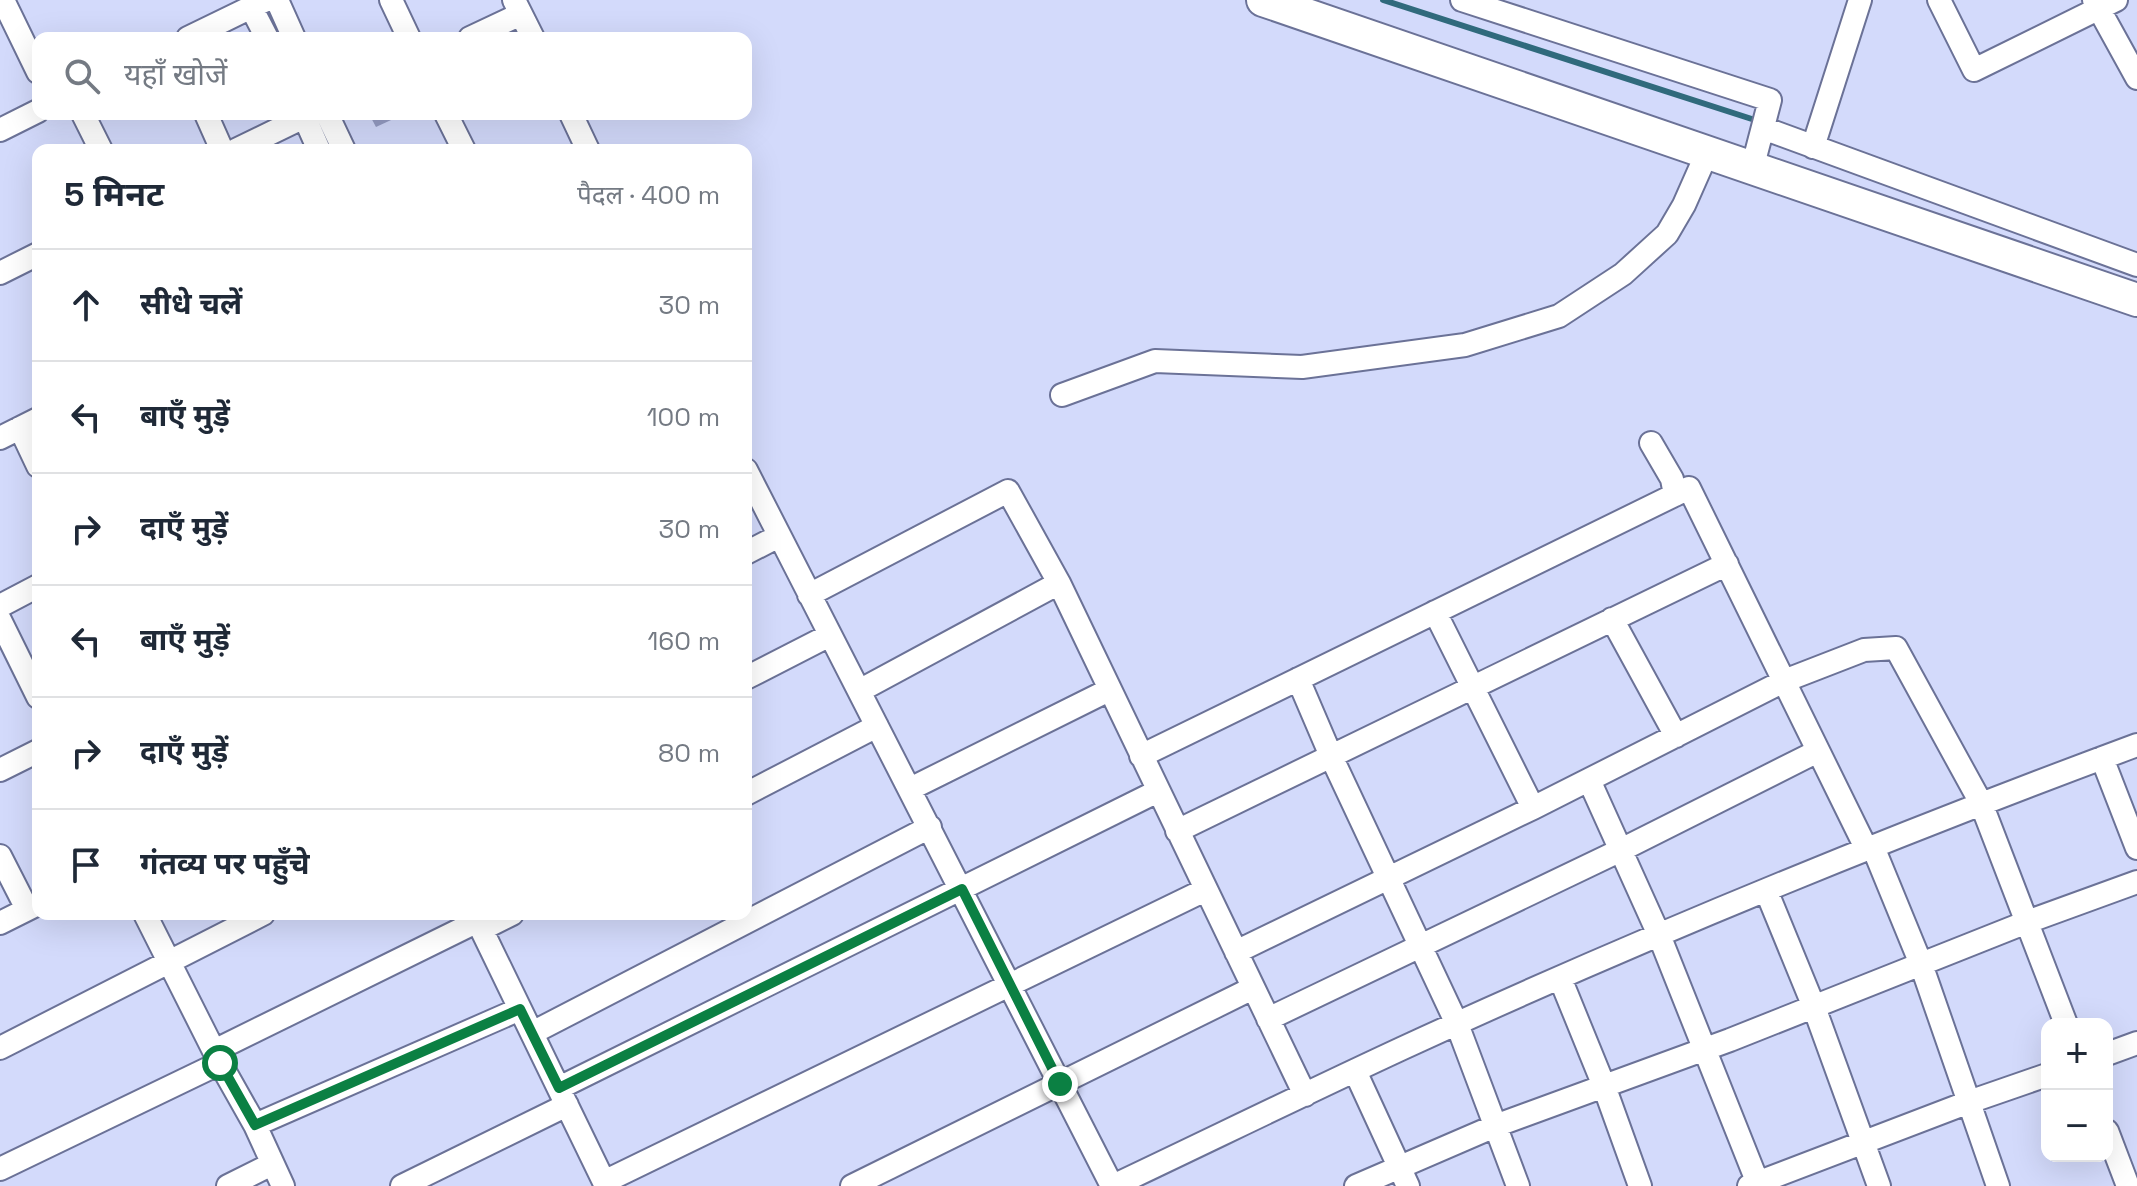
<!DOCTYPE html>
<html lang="hi">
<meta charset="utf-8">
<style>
body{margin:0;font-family:"Space Grotesk","Noto Sans Devanagari",sans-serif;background:#f6f6f7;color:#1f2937}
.controls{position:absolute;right:24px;bottom:24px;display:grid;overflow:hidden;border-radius:16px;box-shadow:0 8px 32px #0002}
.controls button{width:72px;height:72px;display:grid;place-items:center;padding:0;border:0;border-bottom:2px solid #e0e1e3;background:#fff;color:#1f2937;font:40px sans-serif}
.stop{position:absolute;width:24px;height:24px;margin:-18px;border:6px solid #0b8043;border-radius:50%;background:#fff}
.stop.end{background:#0b8043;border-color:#fff;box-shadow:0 2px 8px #0008}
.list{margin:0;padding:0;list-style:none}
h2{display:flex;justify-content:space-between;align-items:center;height:104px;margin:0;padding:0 32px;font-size:34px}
h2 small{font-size:26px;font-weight:400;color:#747a83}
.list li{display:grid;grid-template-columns:52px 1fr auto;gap:24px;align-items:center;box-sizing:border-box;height:112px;padding:0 32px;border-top:2px solid #e0e1e3}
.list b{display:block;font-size:30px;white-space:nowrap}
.list em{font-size:26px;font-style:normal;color:#747a83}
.icon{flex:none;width:44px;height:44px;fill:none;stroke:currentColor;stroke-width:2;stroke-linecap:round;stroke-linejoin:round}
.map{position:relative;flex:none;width:2137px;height:1186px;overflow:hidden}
.search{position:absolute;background:#fff;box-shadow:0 8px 32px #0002;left:32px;top:32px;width:720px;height:88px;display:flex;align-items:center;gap:20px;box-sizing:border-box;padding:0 28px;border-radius:16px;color:#747a83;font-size:30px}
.panel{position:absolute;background:#fff;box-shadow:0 8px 32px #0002;left:32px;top:144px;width:720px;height:776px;border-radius:16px}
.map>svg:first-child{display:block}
</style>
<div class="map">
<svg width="2137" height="1186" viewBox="0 0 2137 1186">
<rect width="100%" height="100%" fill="#d3dafb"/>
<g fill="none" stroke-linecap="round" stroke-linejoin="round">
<path stroke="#306a7c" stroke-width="6" d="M1383,0L1758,121"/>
</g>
<path fill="#969dc4" d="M369,114H404L376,127Z"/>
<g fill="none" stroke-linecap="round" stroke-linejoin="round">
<g stroke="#6b7297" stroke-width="26">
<path id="minor" d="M3,0L38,72
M277,0L294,38
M391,0L409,38
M514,0L533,38
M1462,0L1770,100L1752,169
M1939,0L1974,70L2116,0
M2094,0L2137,78
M251,7L267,38
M188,38L266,0
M470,38L521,14
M83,114L101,150
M206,114L222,150
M303,114L319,150
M327,114L344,150
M446,114L464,150
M571,114L588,150
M1763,128L2137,265
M0,130L38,111
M1813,147L1860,0
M236,150L310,114
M0,273L38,254
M1062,395L1155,361L1302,367L1465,345L1559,316L1623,274L1667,234L1684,205L1707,153
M20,428L38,466
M0,438L38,419
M1651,443L1672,479L1675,495
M746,470L1112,1186
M746,553L779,536
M809,595L1008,491L1059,583L1305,1095
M0,606L38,586
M1435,612L1533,808
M1612,619L1676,736
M0,620L38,697
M746,678L830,635
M1298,679L1331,756L1457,1024L1518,1186
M859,691L1059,583
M1141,756L1689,488L1867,850
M2102,758L2137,848
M0,770L38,751
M1589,780L1659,935L1759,1186
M910,789L1109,690
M746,794L877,726
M1177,831L1727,564
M1873,847L1921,964L1998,1186
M0,856L27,909
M1766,890L1814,1007L1879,1186
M474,914L606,1186
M0,923L38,904
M482,929L512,914
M1236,952L1533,808L1784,681L1864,650L1896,648L1981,803L2066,1024
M1560,978L1604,1086L1640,1186
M1268,1019L1621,850L1818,751
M532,1033L930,827
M0,1048L263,914
M214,1051L478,921
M2107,1054L2137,1043
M220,1063L255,1125L283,1186
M1355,1071L1408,1186
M559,1088L1158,791
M255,1125L520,1009
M2107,1131L2128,1186
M0,1169L220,1063L145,914
M604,1182L1205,890
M228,1186L272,1164
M402,1186L567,1105
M852,1186L1253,988
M1113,1186C1210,1140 1306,1093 1403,1048C1644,937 1889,837 2137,745
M1356,1186L1495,1126L1730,1040L2027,922L2137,882
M1749,1186L1969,1102L2047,1075"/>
</g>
<g stroke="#6b7297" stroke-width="36">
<path id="highway" d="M1263,0L2137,300"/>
</g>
<use href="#minor" stroke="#fff" stroke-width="22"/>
<use href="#highway" stroke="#fff" stroke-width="32"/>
</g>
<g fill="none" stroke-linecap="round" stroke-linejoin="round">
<path stroke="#0b8043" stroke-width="10" d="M220,1063L255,1125L520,1009L559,1088L962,889L1060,1084"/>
</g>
</svg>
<div class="controls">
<button>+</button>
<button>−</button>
</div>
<div class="stop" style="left:220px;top:1063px"></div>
<div class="stop end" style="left:1060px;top:1084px"></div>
<div class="search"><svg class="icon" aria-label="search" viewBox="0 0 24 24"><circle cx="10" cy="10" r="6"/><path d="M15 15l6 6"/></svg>यहाँ खोजें</div>
<section class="panel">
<h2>5 मिनट<small>पैदल · 400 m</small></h2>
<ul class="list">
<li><svg class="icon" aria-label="ahead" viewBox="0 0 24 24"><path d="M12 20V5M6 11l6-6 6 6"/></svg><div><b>सीधे चलें</b></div><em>30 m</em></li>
<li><svg class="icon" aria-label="left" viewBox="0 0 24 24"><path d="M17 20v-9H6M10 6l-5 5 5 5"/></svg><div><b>बाएँ मुड़ें</b></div><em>100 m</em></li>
<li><svg class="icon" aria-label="right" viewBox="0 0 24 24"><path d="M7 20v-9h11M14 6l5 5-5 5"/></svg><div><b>दाएँ मुड़ें</b></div><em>30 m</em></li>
<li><svg class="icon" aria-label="left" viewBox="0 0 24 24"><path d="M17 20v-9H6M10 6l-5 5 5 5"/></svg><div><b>बाएँ मुड़ें</b></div><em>160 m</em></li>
<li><svg class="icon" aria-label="right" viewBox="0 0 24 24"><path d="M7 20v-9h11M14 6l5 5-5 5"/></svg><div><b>दाएँ मुड़ें</b></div><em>80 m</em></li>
<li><svg class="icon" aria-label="arrive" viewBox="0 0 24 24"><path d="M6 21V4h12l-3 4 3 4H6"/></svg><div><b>गंतव्य पर पहुँचे</b></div></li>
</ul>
</section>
</div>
